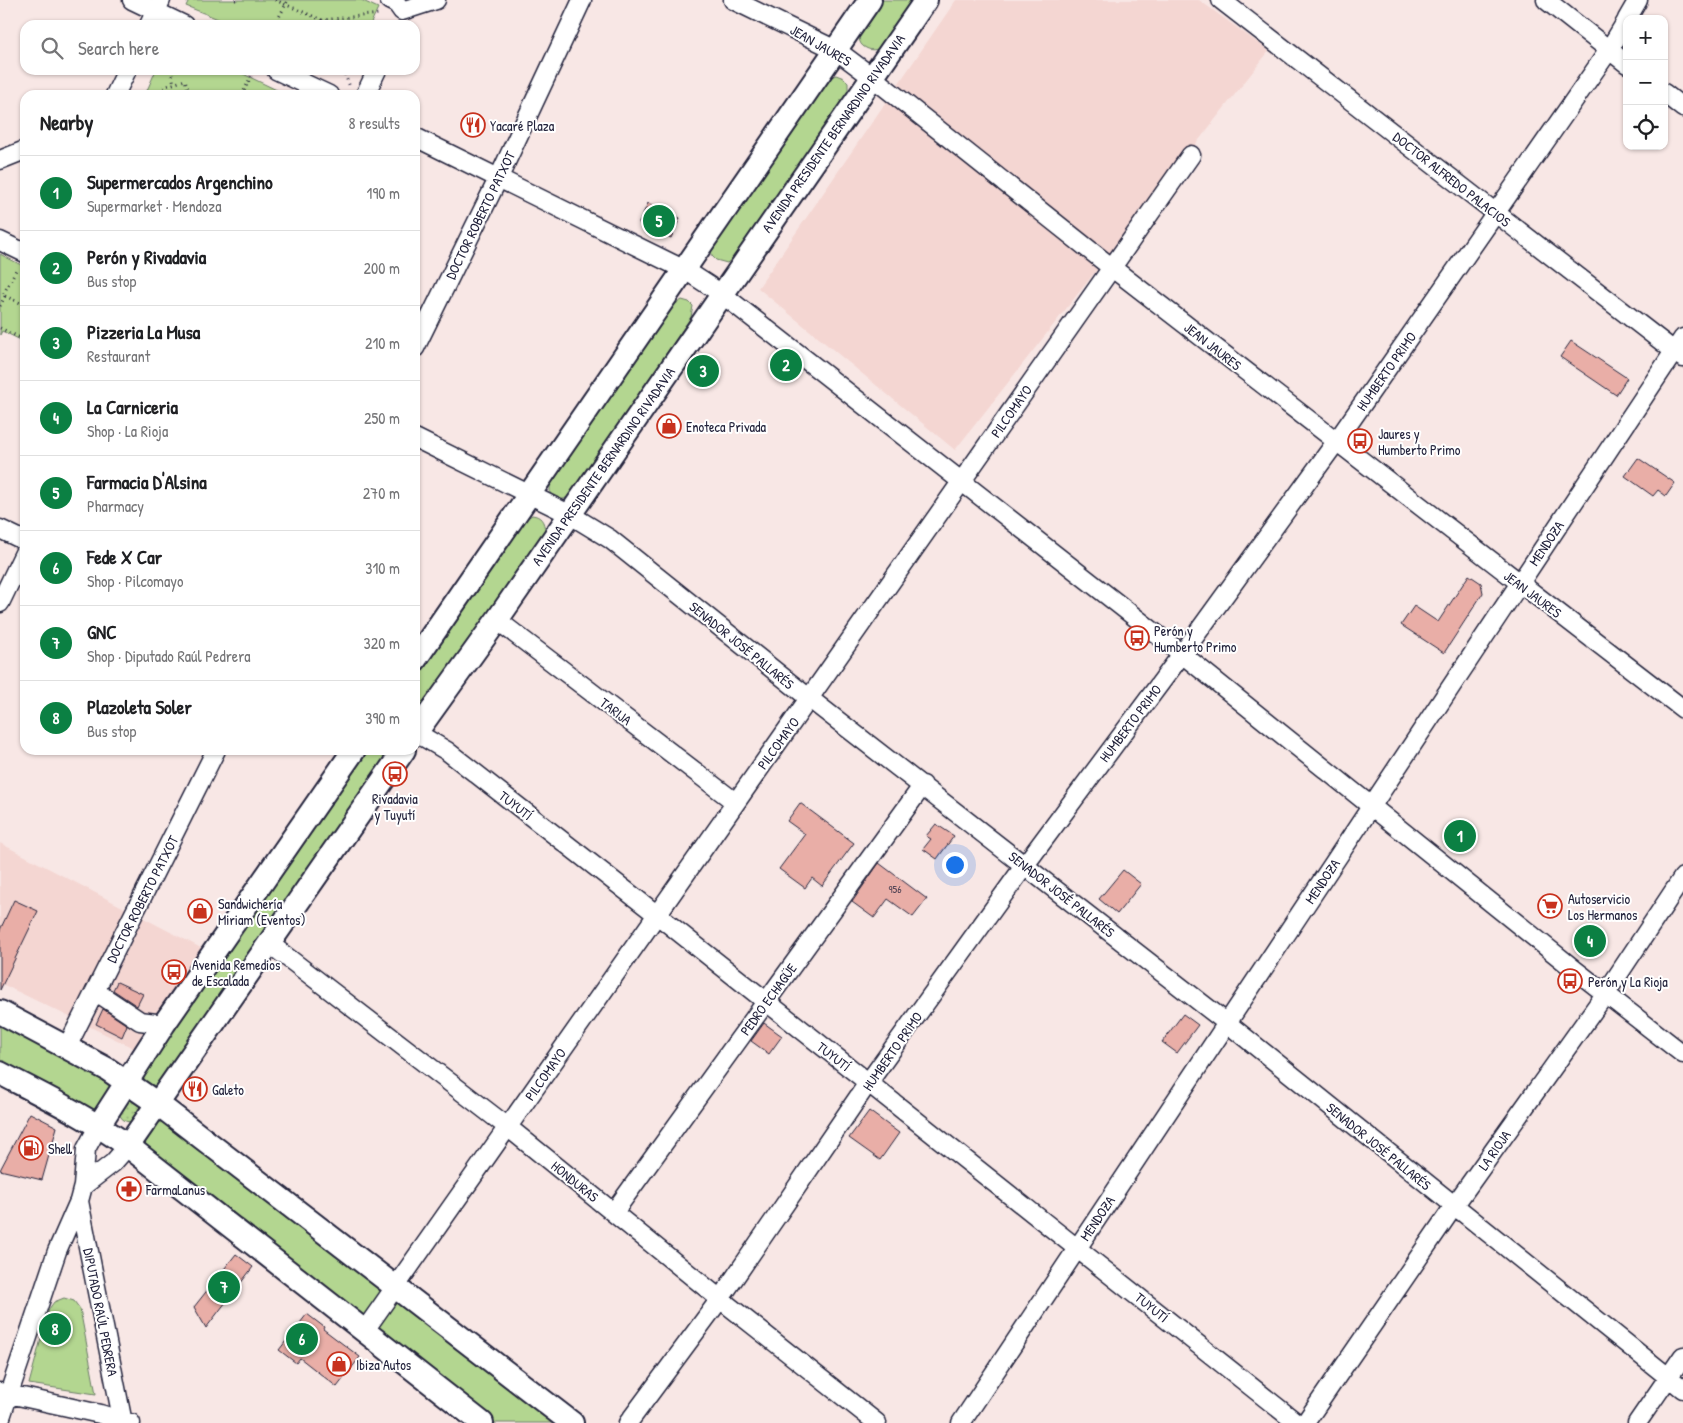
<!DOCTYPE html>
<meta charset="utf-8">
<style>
body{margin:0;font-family:"Patrick Hand",sans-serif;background:#f2f2f2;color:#202124}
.controls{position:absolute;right:15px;top:15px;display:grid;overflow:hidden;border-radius:10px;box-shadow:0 1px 4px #0004}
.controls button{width:45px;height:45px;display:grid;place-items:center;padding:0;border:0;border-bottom:1px solid #e0e0e0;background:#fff;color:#202124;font:25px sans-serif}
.you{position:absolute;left:954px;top:864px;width:18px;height:18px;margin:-12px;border:4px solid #fff;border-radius:50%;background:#1a73e8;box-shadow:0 0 0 8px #1a73e833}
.badge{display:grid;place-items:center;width:32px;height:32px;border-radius:50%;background:#0b8043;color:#fff;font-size:16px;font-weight:700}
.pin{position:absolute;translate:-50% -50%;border:2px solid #fff;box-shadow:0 1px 5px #0006}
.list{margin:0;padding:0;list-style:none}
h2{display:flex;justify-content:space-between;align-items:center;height:65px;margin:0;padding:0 20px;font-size:21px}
h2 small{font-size:16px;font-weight:400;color:#757577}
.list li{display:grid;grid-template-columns:32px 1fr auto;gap:15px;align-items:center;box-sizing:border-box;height:75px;padding:0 20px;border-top:1px solid #e0e0e0}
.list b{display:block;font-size:19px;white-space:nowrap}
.list p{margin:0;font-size:16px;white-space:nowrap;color:#757577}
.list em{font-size:16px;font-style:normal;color:#757577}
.icon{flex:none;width:28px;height:28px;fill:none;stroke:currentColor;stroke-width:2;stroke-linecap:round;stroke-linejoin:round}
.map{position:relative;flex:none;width:1683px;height:1423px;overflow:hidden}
.search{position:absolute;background:#fff;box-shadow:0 1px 4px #0004;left:20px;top:20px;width:400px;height:55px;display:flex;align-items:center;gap:12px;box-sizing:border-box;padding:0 18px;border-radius:15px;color:#757577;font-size:19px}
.panel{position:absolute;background:#fff;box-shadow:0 1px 4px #0004;left:20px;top:90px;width:400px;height:665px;border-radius:15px}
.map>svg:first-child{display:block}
</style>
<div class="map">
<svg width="1683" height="1423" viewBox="0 0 1683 1423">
<defs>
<pattern id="grass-dots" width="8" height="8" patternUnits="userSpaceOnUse" patternTransform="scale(1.25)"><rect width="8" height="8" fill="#b3d690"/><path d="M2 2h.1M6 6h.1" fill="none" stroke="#9ab77d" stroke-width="1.8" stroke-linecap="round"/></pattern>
</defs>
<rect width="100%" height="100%" fill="#f8e7e5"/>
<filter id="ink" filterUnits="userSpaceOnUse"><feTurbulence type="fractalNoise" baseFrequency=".02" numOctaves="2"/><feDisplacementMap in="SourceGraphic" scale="10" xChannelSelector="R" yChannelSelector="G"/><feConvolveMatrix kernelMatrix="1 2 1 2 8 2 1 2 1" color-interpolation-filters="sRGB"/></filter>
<g filter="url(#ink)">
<path fill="#f4d6d2" d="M956,0H1199L1269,51L955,450L758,288Z
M0,843L222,959L154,1058L0,983Z"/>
<path fill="url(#grass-dots)" stroke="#6a7c66" d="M119 1111a11 11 0 1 1 22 0a11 11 0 1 1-22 0Z"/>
<path fill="#b3d690" stroke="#6a7c66" d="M189,0H361L378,8L370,25H233L186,6Z
M881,0H914L882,47C876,50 872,51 866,48C847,39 874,11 881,0Z
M156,70H235L287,95H145Z
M836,75L844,78L848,82V92L732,259L727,263L716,260L712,256L711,249L829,78Z
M0,254L25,267V342L2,331L0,335Z
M682,300L689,302L693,306L691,317L570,495C562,502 557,500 550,493V484L672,306Z
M532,515C541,516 544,521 545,531L419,713L415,714V680L524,520Z
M365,750H392L158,1085C151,1086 148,1084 143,1080L145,1072Z
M0,1012L126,1081L99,1125L0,1073Z
M158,1104L572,1423H482L128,1146Z
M64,1298L74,1301L80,1309L96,1394L29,1384L49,1309L54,1302Z"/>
<path fill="#e9aea7" stroke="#22223b" d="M648,203L680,218L671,238L639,223Z
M1571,341L1627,378L1616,395L1560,357Z
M1638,458L1675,483L1666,496L1658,490L1653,496L1625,476Z
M1469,575L1481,583L1483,593L1444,653L1401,625L1414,606L1438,622Z
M800,803L854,843L822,886L812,878L805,888L779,869L805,834L787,821Z
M936,824L954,836L937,859L923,849L931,839L926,836Z
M879,863L927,899L913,917L888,899L874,918L852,902Z
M1123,870L1141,884L1117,914L1099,899Z
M14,900L38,911L0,990V930Z
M117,982L143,994L137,1006L113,990Z
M103,1009L127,1025L122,1037L96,1024Z
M1183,1014L1198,1025L1177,1053L1162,1042Z
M764,1023L782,1036L769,1054L751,1041Z
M869,1111L899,1133L880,1160L849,1138Z
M30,1113L57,1127L42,1180L0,1170Z
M236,1254L253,1267L206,1328L194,1307Z
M307,1314L324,1327L323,1329L360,1357L337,1387L300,1358L296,1363L279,1350Z"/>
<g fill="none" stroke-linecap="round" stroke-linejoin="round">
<g stroke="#22223b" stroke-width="21">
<path id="minor" d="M132,0L184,25
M389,0L397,4L402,11
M733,0L836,50L872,77L1111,267L1683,709
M1221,0L1683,358
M1546,0L1627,64
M402,11L436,0
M1627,19L1638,0
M149,25L161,0
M276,70L329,95
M1664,93L1683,108
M115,95L127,70
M365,95L377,70
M415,137L685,270L722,294L1182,654L1575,970L1683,1054
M0,160L25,150
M0,241L25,253
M415,348L499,177L582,0
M415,438L569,514L610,539L810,699L1227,1023L1683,1389
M0,529L25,541
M0,603L25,551
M497,620L735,802
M415,732L447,751L656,914L1297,1423
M270,944L509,1128L720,1299L877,1423
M95,991L140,1021L164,1024
M67,1047L216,750
M83,1186L113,1163L128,1146
M79,1201L123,1423
M614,1212L923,785
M365,1330L1191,155
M0,1392L100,1414L131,1423
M0,1420L57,1251L79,1201L83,1186L86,1149L99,1125
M628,1423L720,1299L868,1083L1025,865L1182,654L1336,442L1609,50L1627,20
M961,1423L1683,338
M1305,1423L1454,1206L1606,993L1683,877
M1637,1423L1683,1356"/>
</g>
<g stroke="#22223b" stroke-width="26">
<path id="major" d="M415,660L870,0
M415,734L497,620L926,0
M0,1012L107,1069L158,1104L572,1423
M0,1073C44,1096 88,1117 128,1146L482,1423
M99,1125L164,1024L354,750
M128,1146L404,750"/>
</g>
<path stroke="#22223b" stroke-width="3" stroke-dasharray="1 4" stroke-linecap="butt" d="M235,0H240
M275,0L322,20
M275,25L288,0
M324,25L322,20L380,14
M171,70L174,84
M343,70L350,87
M164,95L161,88L185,80L190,95
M242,95L254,70
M5,296L25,305
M0,306L5,296L3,295L17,268
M0,328L25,340"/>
<use href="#minor" stroke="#fff" stroke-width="18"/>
<use href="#major" stroke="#fff" stroke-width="22"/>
</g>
</g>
<defs>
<g id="restaurant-ring" transform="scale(1.25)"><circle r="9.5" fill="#fff" stroke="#c8321e" stroke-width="1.5"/><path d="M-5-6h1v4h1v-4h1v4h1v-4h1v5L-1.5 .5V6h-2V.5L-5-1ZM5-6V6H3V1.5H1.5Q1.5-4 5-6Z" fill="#c8321e"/></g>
<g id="shop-ring" transform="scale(1.25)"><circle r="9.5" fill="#fff" stroke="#c8321e" stroke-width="1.5"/><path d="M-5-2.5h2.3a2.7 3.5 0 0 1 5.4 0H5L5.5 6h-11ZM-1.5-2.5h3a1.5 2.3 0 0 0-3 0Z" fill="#c8321e"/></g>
<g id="bus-ring" transform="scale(1.25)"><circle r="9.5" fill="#fff" stroke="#c8321e" stroke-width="1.5"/><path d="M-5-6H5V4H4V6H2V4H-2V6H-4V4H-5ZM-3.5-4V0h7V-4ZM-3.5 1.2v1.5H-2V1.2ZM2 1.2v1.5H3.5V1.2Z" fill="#c8321e"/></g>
<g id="supermarket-ring" transform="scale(1.25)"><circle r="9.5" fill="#fff" stroke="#c8321e" stroke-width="1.5"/><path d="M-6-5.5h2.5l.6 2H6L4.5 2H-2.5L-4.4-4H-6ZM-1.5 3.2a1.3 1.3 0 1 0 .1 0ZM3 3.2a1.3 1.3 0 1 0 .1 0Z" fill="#c8321e"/></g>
<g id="fuel-ring" transform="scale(1.25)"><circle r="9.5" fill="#fff" stroke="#c8321e" stroke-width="1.5"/><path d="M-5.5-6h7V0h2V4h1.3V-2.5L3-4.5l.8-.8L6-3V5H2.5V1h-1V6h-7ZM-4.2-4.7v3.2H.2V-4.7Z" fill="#c8321e"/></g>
<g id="pharmacy-ring" transform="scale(1.25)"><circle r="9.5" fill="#fff" stroke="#c8321e" stroke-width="1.5"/><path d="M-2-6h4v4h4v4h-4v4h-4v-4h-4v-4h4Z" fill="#c8321e"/></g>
</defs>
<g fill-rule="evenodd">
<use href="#restaurant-ring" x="473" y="125"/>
<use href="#shop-ring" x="669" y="426"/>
<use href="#bus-ring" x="1360" y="441"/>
<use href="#bus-ring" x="1137" y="638"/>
<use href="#bus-ring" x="395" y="774"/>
<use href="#supermarket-ring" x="1550" y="906"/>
<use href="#shop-ring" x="200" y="911"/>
<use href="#bus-ring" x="174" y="972"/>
<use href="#bus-ring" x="1570" y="981"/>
<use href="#restaurant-ring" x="195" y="1089"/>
<use href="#fuel-ring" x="31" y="1148"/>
<use href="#pharmacy-ring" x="129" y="1189"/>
<use href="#shop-ring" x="339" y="1364"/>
</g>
<g text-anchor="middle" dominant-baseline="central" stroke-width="4" stroke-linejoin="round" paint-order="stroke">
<g font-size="11" fill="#544556">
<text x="895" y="889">956</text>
</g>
<g font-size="14" fill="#22223b" stroke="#fff">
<text transform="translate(821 45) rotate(30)">JEAN JAURES</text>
<text transform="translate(833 133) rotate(-55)">AVENIDA PRESIDENTE BERNARDINO RIVADAVIA</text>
<text transform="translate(1452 179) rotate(38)">DOCTOR ALFREDO PALACIOS</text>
<text transform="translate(480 215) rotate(-64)">DOCTOR ROBERTO PATXOT</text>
<text transform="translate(1213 346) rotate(38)">JEAN JAURES</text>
<text transform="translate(1386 371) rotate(-55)">HUMBERTO PRIMO</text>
<text transform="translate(1011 411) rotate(-55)">PILCOMAYO</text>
<text transform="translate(603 466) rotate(-55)">AVENIDA PRESIDENTE BERNARDINO RIVADAVIA</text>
<text transform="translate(1546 543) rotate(-56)">MENDOZA</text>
<text transform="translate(1533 594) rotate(37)">JEAN JAURES</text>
<text transform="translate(742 645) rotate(39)">SENADOR JOSÉ PALLARÉS</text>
<text transform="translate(616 711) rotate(37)">TARIJA</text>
<text transform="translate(1130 723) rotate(-53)">HUMBERTO PRIMO</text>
<text transform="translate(778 743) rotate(-54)">PILCOMAYO</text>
<text transform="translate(516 805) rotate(38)">TUYUTÍ</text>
<text transform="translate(1322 881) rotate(-56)">MENDOZA</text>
<text transform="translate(1062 894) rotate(38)">SENADOR JOSÉ PALLARÉS</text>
<text transform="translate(142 899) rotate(-63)">DOCTOR ROBERTO PATXOT</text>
<text transform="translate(768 999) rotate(-54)">PEDRO ECHAGÜE</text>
<text transform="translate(892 1051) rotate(-55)">HUMBERTO PRIMO</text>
<text transform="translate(834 1056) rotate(38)">TUYUTÍ</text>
<text transform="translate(545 1074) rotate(-55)">PILCOMAYO</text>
<text transform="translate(1379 1146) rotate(39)">SENADOR JOSÉ PALLARÉS</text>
<text transform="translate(1494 1150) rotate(-55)">LA RIOJA</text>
<text transform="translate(575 1181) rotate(39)">HONDURAS</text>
<text transform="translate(1097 1218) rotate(-56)">MENDOZA</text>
<text transform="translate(1152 1307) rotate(39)">TUYUTÍ</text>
<text transform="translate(101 1312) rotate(79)">DIPUTADO RAÚL PEDRERA</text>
</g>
<g font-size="14" fill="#22223b" stroke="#fff" text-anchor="start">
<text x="490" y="125">Yacaré Plaza</text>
<text x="686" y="426">Enoteca Privada</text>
<text x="1378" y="433">Jaures y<tspan x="1378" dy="16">Humberto Primo</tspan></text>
<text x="1154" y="630">Perón y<tspan x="1154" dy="16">Humberto Primo</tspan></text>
<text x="395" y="798" text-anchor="middle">Rivadavia<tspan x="395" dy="16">y Tuyutí</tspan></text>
<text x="1568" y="898">Autoservicio<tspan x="1568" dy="16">Los Hermanos</tspan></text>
<text x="218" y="903">Sandwichería<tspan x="218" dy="16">Miriam (Eventos)</tspan></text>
<text x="192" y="964">Avenida Remedios<tspan x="192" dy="16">de Escalada</tspan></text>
<text x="1588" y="981">Perón y La Rioja</text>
<text x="212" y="1089">Galeto</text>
<text x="48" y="1148">Shell</text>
<text x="146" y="1189">FarmaLanus</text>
<text x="356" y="1364">Ibiza Autos</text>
</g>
</g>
</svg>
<div class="controls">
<button>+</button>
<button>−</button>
<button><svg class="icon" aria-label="locate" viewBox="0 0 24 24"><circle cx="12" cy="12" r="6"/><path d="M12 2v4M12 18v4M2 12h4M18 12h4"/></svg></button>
</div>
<div class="you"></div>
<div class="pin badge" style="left:1460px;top:836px">1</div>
<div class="pin badge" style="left:786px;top:365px">2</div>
<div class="pin badge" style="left:703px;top:371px">3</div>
<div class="pin badge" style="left:1590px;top:941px">4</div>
<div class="pin badge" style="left:659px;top:221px">5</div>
<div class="pin badge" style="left:302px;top:1339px">6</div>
<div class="pin badge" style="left:224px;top:1287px">7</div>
<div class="pin badge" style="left:55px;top:1329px">8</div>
<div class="search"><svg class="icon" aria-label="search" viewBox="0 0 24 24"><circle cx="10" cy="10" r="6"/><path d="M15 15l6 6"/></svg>Search here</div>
<section class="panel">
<h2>Nearby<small>8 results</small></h2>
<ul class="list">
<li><span class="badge">1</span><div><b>Supermercados Argenchino</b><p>Supermarket · Mendoza</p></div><em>190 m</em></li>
<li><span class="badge">2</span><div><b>Perón y Rivadavia</b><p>Bus stop</p></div><em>200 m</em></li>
<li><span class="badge">3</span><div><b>Pizzeria La Musa</b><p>Restaurant</p></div><em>210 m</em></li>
<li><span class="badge">4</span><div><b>La Carniceria</b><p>Shop · La Rioja</p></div><em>250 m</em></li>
<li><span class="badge">5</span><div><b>Farmacia D'Alsina</b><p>Pharmacy</p></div><em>270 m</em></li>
<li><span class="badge">6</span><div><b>Fede X Car</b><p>Shop · Pilcomayo</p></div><em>310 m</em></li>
<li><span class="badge">7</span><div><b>GNC</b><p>Shop · Diputado Raúl Pedrera</p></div><em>320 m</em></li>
<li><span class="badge">8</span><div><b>Plazoleta Soler</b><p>Bus stop</p></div><em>390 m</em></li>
</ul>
</section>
</div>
